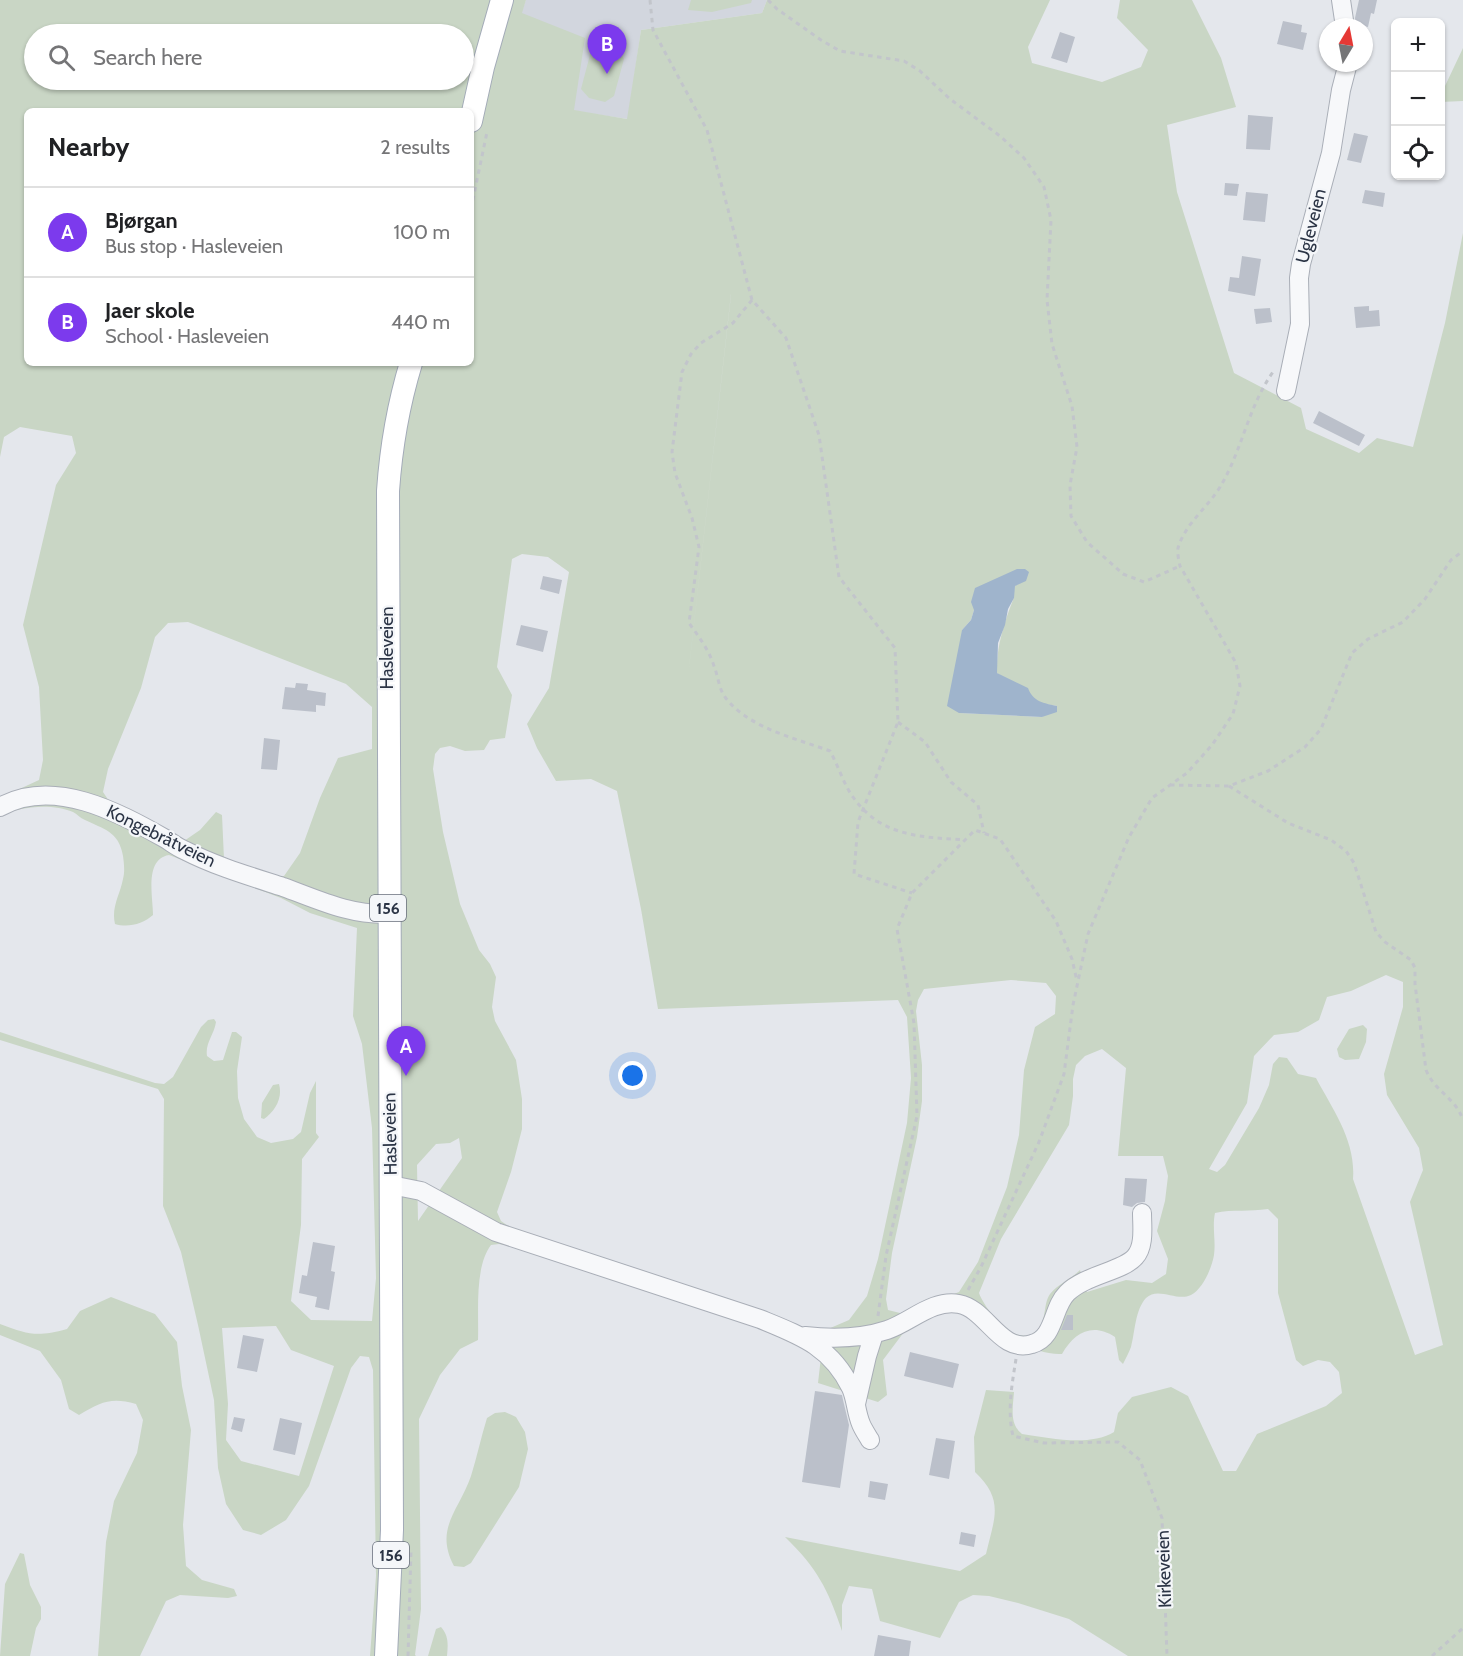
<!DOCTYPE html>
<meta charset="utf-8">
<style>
body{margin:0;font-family:Cabin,sans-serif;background:#f6f6f6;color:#202124}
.controls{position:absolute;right:18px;top:18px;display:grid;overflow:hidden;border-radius:9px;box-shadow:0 2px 4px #0004}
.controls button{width:54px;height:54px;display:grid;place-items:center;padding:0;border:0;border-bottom:2px solid #e0e0e0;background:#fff;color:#202124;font:30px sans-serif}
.compass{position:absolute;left:1319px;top:18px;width:54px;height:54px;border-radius:50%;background:#fff;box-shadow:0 2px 4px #0004;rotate:10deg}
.you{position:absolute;left:633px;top:1076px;width:21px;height:21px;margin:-15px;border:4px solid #fff;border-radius:50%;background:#1a73e8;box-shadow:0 0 0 9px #1a73e833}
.badge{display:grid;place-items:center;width:39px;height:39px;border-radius:50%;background:#7c3aed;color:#fff;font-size:20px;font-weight:700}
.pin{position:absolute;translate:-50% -50px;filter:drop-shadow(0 2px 3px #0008)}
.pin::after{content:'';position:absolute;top:32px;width:21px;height:18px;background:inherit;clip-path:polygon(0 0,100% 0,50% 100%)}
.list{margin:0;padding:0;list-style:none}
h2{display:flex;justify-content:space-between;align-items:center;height:78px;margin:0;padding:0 24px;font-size:26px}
h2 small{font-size:20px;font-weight:400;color:#757577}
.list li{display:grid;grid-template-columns:39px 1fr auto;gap:18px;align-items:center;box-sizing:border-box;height:90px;padding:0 24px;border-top:2px solid #e0e0e0}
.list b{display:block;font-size:22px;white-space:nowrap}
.list p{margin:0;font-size:20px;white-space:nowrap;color:#757577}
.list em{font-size:20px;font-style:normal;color:#757577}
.icon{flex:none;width:33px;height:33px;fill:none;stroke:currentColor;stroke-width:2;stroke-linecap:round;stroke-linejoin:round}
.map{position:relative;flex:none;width:1463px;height:1656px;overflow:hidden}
.search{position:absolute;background:#fff;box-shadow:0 2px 4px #0004;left:24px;top:24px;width:450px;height:66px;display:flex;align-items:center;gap:15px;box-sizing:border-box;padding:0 21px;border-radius:33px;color:#757577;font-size:22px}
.panel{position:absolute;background:#fff;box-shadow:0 2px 4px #0004;left:24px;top:108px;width:450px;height:258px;border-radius:9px}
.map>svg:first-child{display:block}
</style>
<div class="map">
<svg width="1463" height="1656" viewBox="0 0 1463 1656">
<rect width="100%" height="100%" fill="#e4e7ec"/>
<path fill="#d2d6de" d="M526,0H767L762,13L641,30L628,119L574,111L521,13Z"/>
<path fill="#c9d6c5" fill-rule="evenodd" d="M0,0H526L522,13L585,38L574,110L627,119L641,30L762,13L767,0H1050L1028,47L1032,63L1102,82L1141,67L1148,50L1117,18L1120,0H1192L1221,58L1236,107L1167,125L1177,192L1234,373L1301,408L1306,429L1359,453L1377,438L1413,447L1445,323L1463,233V1656H1128L1069,1619L1018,1603L989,1596L973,1595L959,1602L940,1638L880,1621L872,1589L849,1586L842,1605V1631C828,1589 817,1568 785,1537L960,1571L986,1554C994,1519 1005,1500 975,1472L974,1437L986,1390L1014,1392C1013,1407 1009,1424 1022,1434C1050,1438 1089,1447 1114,1432L1118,1413L1132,1397L1171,1387L1188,1396L1223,1471H1236L1257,1434L1326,1406L1342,1393L1339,1372L1330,1362L1318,1360L1303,1366L1296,1360L1278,1293V1219L1268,1209C1250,1212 1233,1209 1215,1213C1212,1227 1216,1241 1214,1255C1212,1267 1203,1289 1191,1295C1177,1302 1158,1286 1146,1298C1135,1310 1135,1332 1131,1347C1129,1352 1126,1358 1123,1364L1119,1360L1115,1337C1092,1322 1074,1333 1062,1354C1032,1356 989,1325 963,1311L950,1309L907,1328L883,1360L887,1395L878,1402L818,1383L821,1357L789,1338L519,1247L499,1244L491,1245C474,1268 479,1312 478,1340L460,1349L440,1375L419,1419L421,1609L415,1655L416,1656H370L376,1576L373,1370L369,1357L360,1356L351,1368L309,1486L286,1520L261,1535L243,1530L226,1504L218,1468L214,1400L198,1325L181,1252L163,1206L164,1099L158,1089L0,1040V1032L155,1083L164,1084L173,1077L201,1027L208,1020L214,1019L216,1022C214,1035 205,1043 207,1056L214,1061L223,1060L232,1032H236L242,1037L237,1071L238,1098L244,1119L257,1137L271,1143L293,1139L301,1132L310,1093L316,1081V1133L319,1137L302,1159L301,1225L291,1301L311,1320L372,1321L376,1278L372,1128L362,1044L353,1016L357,928L310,913L281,898L169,855C144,859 153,897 153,915C143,924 128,928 115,924C111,907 120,895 123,879C125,872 124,863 123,856C119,831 103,829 85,820C80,818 77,814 73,812C52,803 20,806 0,816V798L39,780L43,760L39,687L23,625L56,485L76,453L72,436L20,427L4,437L0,457ZM34,34H464V80H34ZM27,111H471V363H27ZM731,294V295L680,748ZM522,554L548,557L569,572L549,688L527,724L537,748L556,781L591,779L617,791L641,909L658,1009L898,1000L907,1017L911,1078L907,1123L878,1259L867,1296L849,1320L821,1332L802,1329L634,1268L514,1230L501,1221L497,1212L511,1172L522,1129V1099L516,1060L495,1021L492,1007L496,977L490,964L479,950L460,904L443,832L433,769L435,754L440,748L450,746L465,751L484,750L490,740L505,738L512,695L497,667L512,559ZM1028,572C1025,576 1018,581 1015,586C1013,590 1015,595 1013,600C1004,623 996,648 997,673L1040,703L1057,706L1042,717L959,713L962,630L971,620L974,610ZM188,622L346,684L372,707V749L338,758L320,798L300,853L284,876L275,877L224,859L222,815L216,812L200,830L184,841L111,804L103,792L108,769L141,688L155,637L168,623ZM1386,975L1403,982V1007L1384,1074L1387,1095L1419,1148L1423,1170L1410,1202L1443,1345L1415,1355L1353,1179C1356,1141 1333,1110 1316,1078L1298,1074L1287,1058L1279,1057L1273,1064L1269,1085L1259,1108L1225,1165L1217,1172L1209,1169L1247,1103L1254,1056L1274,1035L1298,1032L1319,1020L1327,997L1351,991ZM1011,980L1046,983L1056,996L1055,1014L1035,1027L1024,1070L1019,1135L1007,1187L978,1262L959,1292L904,1314L888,1310L886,1299L892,1253L917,1137L922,1101V1065L916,1011L918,1000L924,989ZM1102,1049L1126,1068L1118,1156H1163L1168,1176L1165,1201L1157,1231L1168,1259L1166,1274L1152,1283L1126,1280L1087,1292L1080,1270C1071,1279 1058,1284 1050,1294C1043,1304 1047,1319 1038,1329C1018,1352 985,1310 979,1293L1001,1239L1069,1125L1073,1096V1079L1076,1065L1085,1056ZM459,1138L462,1158L418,1221L417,1165L436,1144L450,1143ZM276,1326L291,1350L334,1366L299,1476L241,1461L226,1440L228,1404L222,1328Z
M691,0H752L751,3L712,12L688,10Z
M601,44L619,50L624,59L614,96L605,102L589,98L581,89L591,51Z
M1463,48V101L1441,102L1445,86Z
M1363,1025L1367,1029L1366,1042L1359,1059L1345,1060L1339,1057L1337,1049L1349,1029Z
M279,1084C283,1098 275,1111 264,1119L261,1118L262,1103L273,1085Z
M111,1297L155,1314L177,1342L182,1386L191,1430L183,1525L186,1566L202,1580L234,1589L237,1596L228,1598L180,1595L166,1601L140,1656H98L106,1542L114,1501L137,1453L143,1420L136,1404C111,1397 101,1402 79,1415L69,1409L61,1380L40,1351L0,1335V1324C29,1335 37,1337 67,1329L80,1311Z
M505,1412L516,1417L525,1432L528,1449L519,1487L471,1563L464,1567L454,1566C434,1528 459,1511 471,1476C477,1457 481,1437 487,1418L495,1413Z
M20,1553L24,1554L30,1585L41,1607V1619L36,1628L30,1656H0L5,1584Z
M441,1627C449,1636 448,1645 447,1656H428L436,1629Z"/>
<path fill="#9fb4cc" d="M1017,569H1025L1029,572L1026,581L1015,586L1014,598L1008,609L1005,625L998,643L997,673L1028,688C1033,702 1044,703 1057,706V712L1042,717L959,713L947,706L962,630L971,620L974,610L971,602L975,588Z"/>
<path fill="#bbc0ca" d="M1359,0H1377L1374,14L1371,13L1368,27L1356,24L1355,18Z
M1283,21L1302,25L1301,32L1307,33L1303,50L1277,44Z
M1060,32L1075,37L1067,63L1051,58Z
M1248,115L1273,117L1270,150L1246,149Z
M1354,133L1368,136L1361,163L1347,160Z
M1225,183L1239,184L1237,196L1224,195Z
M1365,190L1385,193L1383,207L1362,203Z
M1246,192L1268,194L1265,222L1243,220Z
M1242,256L1261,259L1255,296L1228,291L1230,277L1239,278Z
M1369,306V311L1379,310L1380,326L1356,328L1354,307Z
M1270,308L1272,322L1256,324L1254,309Z
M1319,411L1365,435L1359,446L1313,423Z
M543,576L562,580L559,594L540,589Z
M521,625L548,631L543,652L516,645Z
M296,683L308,684L307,690L326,693L325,706L316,705V712L282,709L285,687L295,688Z
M264,738L280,740L277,770L261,769Z
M1125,1178L1147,1179L1145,1202L1137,1203L1132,1207L1123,1205Z
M313,1242L335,1246L331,1271L335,1272L329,1310L315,1307L317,1297L299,1293L302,1275L307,1276Z
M1067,1315H1073V1330H1061Z
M243,1335L264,1339L257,1372L237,1368Z
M910,1352L959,1364L953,1388L904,1376Z
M815,1391L842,1395L843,1400L849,1425L840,1488L802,1482Z
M234,1417L245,1419L242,1432L231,1429Z
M280,1418L302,1423L295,1455L273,1450Z
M936,1438L955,1441L949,1479L929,1475Z
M870,1481L888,1484L885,1500L868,1497Z
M961,1532L976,1535L974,1547L959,1544Z
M878,1635L911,1641L909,1656H874Z"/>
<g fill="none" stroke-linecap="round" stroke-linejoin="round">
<g stroke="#a9aeb7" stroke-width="20">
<path id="minor" d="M1341,0L1345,27
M1286,391L1300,324L1299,278L1301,264L1331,153L1341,90L1348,63
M0,807C53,777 118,812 164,838C171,842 177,847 184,850C215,866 249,876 283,887C319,900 349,915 388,914
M391,1185L421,1191L496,1232L760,1319C799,1335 831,1346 851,1388C856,1399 856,1412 861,1424C863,1429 867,1435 870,1440
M805,1336C833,1339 860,1339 887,1330C911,1322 932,1299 959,1304C987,1309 1000,1354 1032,1344C1055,1338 1052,1308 1067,1293C1085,1275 1123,1271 1135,1257C1145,1246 1142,1226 1142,1213
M856,1404L867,1356L874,1334"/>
</g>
<g stroke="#a3abb8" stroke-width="24">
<path id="major" d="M471,121L483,67L502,0
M386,1656L392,1530L388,491C391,447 398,406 411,363"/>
</g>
<path stroke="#c2c5cb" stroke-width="3" stroke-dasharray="4.5 4.5" stroke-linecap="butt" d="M650,0L653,30L707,130L752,300L786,338L819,435L839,577L895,648L898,722L858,822L854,874L912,893
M768,0L777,9L821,40L840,51L904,61L920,71L950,99L1000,136L1024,158L1044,187L1051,220L1047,300L1052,344L1072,406L1077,447L1070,485L1071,516L1087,542L1123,574L1144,582L1180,566
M471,209L487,132
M752,300L733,323L701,343L691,354L682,372L672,452L675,473L692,518L699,547L689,623C699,637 709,650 714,666C718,676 719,689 725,697C748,728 795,738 830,751C838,765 844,785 853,797C881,837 921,837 966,840
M898,722L925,742L951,782L978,805L984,833
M1170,785L1229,786L1268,771L1305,747L1321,729L1352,653L1368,639L1403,622L1425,599L1451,560L1463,551
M1229,786L1288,823L1331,840L1346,851L1354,863L1376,932L1385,942L1411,960L1415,968V984L1426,1070C1435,1092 1456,1098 1463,1120
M968,1290L981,1267L1039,1142L1064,1074L1073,1005L1088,934L1129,837L1152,798L1187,773L1212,745L1233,714L1240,686L1236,663L1180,566C1179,561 1177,553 1178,548C1185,524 1208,507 1220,487C1242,451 1248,407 1273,372
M878,1316L886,1256L917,1116L914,1023L897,929L912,893L975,830L1000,839L1056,921L1072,959L1077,981
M1016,1359C1012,1384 1007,1411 1013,1436L1044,1443L1118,1442L1140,1460L1162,1518L1167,1656
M408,1656L411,1550
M1432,1656L1463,1628"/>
<use href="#minor" stroke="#f7f8fa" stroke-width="18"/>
<use href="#major" stroke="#fff" stroke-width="22"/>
</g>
<g text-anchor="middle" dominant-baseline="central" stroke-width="4.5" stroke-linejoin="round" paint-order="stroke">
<g fill="#f4f6f9" stroke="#676e7b" stroke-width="1.5">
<rect x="370" y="895" width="36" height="26" rx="4.5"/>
<rect x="373" y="1542" width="36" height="26" rx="4.5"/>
</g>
<g font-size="16" font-weight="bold" fill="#2b3445">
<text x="388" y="908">156</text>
<text x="391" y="1555">156</text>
</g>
<g font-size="18" fill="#2b3445" stroke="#f4f6f9">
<text transform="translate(1311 226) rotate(-76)">Ugleveien</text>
<text transform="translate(387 648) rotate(-90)">Hasleveien</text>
<text transform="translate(161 836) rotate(26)">Kongebråtveien</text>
<text transform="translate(390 1134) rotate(-91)">Hasleveien</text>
<text transform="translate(1164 1569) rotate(-92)">Kirkeveien</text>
</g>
</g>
</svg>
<div class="controls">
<button>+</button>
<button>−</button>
<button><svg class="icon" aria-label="locate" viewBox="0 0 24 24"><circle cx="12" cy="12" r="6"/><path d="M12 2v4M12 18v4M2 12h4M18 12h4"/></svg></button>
</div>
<svg class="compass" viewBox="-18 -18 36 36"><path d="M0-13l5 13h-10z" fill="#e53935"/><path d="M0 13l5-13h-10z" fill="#757577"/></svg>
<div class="you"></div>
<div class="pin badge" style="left:406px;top:1076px">A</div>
<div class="pin badge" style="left:607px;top:74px">B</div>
<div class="search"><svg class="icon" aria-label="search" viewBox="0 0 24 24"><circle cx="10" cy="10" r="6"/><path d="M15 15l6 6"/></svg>Search here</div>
<section class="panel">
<h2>Nearby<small>2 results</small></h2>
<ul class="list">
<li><span class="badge">A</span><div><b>Bjørgan</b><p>Bus stop · Hasleveien</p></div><em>100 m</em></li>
<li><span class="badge">B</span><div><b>Jaer skole</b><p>School · Hasleveien</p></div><em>440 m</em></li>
</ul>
</section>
</div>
